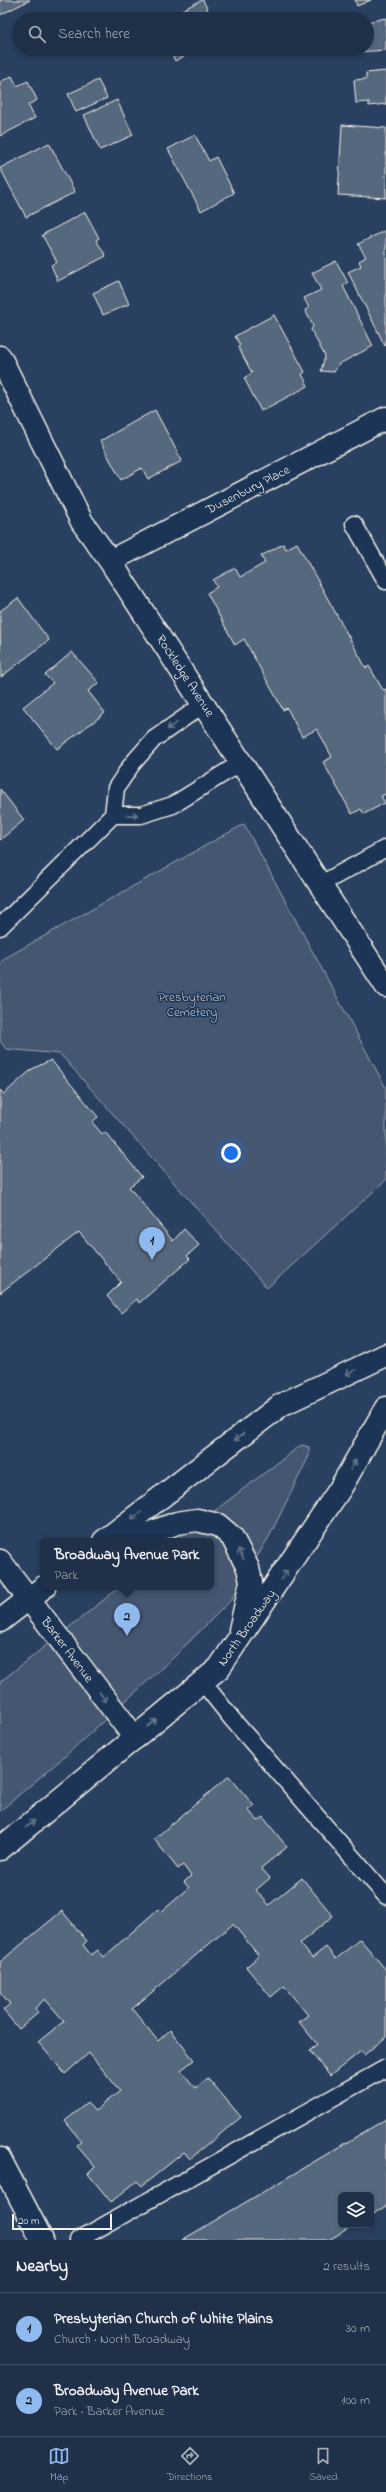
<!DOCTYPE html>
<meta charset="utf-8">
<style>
body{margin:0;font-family:"Indie Flower",sans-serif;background:#2d3c52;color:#f1f3f6}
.controls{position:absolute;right:12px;bottom:12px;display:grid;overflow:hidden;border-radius:6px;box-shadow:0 2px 6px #0003}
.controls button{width:36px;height:36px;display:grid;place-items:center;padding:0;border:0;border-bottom:1px solid #3d4b60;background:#203048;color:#f1f3f6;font:20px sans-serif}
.scale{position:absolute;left:12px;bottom:10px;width:100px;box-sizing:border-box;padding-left:4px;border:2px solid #f4f1e8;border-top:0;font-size:11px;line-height:14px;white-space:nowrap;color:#f4f1e8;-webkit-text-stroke:3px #1d3557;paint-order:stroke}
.you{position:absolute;left:231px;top:1153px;width:14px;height:14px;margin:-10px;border:3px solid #fff;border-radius:50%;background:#1a73e8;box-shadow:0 0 0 6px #1a73e833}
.badge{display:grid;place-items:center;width:26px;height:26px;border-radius:50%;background:#90b9f0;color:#111;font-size:13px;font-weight:700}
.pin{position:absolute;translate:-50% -33px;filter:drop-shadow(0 1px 2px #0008)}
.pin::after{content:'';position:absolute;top:21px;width:14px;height:12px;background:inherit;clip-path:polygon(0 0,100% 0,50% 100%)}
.popup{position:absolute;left:40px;top:1538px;width:174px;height:52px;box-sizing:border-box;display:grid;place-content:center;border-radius:6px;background:#203048;filter:drop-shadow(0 1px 3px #0005);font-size:13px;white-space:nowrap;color:#a2a9b4}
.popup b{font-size:15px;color:#f1f3f6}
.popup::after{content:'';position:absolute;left:50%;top:100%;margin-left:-8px;border:8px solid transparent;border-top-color:#203048}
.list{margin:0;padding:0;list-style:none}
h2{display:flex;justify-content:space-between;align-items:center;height:52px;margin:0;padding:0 16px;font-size:17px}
h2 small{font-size:13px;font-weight:400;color:#a2a9b4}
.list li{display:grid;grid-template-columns:26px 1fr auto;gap:12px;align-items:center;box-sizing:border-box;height:72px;padding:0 16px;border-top:1px solid #3d4b60}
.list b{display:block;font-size:15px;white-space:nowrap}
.list p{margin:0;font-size:13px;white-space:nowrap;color:#a2a9b4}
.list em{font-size:13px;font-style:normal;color:#a2a9b4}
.icon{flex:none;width:22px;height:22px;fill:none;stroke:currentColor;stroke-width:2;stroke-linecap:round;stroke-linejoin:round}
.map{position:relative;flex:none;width:386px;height:2240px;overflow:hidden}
.search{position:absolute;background:#203048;box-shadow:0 2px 6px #0003;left:12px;right:12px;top:12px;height:44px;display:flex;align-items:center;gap:10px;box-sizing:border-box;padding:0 14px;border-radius:22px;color:#a2a9b4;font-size:15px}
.sheet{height:196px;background:#203048}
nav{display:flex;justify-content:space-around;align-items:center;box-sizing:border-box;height:56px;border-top:1px solid #3d4b60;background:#203048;font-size:11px;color:#a2a9b4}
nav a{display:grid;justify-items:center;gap:2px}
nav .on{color:#90b9f0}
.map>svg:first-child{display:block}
</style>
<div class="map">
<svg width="386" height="2240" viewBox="0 0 386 2240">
<rect width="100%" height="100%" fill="#2a4060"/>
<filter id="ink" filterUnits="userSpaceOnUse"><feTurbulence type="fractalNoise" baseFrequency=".025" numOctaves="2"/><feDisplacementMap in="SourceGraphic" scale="8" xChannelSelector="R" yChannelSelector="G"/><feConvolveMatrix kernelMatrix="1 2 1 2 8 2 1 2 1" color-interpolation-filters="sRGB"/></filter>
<g filter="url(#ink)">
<path fill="#445771" stroke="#9ca4ac" d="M244,824L386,1088V1180L267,1288L60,1054L6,1049L0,1041V963L7,957Z
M301,1445L309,1447V1456L269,1537L231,1600L175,1656L64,1757L0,1811V1682L120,1587H211V1541H175Z"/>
<path fill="#56677d" stroke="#f4f1e8" d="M0,0H30L0,15Z
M203,0L212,19H164L202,0Z
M355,0H371L357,6Z
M386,18V50L359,52L358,49H367V22Z
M169,49H199L175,61Z
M386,71V104L369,106V102L356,103L354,80L366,79V73Z
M12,76L17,86L28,81L37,100L28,105L35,118L0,136V82Z
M98,80L107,98L76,112L68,94Z
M117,100L133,135L100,150L84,115Z
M342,125L386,128V198L338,195Z
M195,135L209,161L216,157L234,193L201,211L168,149Z
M49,143L75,192L26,217L0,168Z
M85,212L99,238L96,240L106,256L58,281L51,265L57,262L42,235Z
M386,230V345L385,346L348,272L361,266L359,261L366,257L358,244Z
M336,261L348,283L343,286L373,346L339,364L334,372L321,371L325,356L311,330L313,326L305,310L309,308L304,298L321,290L312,273Z
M119,281L129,304L103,315L93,293Z
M274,315L305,372L302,374L308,386L261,411L244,378L252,373L238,347L240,345L235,336Z
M155,410L182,461L148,479L142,468L121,480L100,441Z
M297,543L366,668L369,666L383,690L386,689V794L381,796L385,803L364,814L361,809L352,814L328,771L323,762L332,757L317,729L302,737L287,708L283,710L244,639L235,645L207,593L217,587L213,580L235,568L240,577L265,563L261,556L283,544L286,549Z
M18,598L49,640L1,677L0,611Z
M72,652L99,683L88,691L105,713L57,749L23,707L53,683L45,675Z
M0,789L24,820L0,840Z
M51,1060L98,1117L92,1122L102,1134L105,1132L142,1177L129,1187L173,1241L184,1229L199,1245L187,1256L190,1259L139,1303L137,1299L121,1313L107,1296L121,1282L79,1232L0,1293V1090L4,1094L32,1069Z
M229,1776L254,1806L248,1810L258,1821L263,1817L287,1847L261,1868L270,1878L256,1890L269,1905L302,1878L333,1916L300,1943L312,1958L326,1947L336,1959L360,1939L386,1970V2037L364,2055L361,2051L330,2076L309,2050L317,2044L299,2022L308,2015L284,1986L271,1997L246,1967L259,1956L233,1924L132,2009L158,2041L170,2030L194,2060L181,2070L195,2088L208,2078L241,2117L190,2159L184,2152L142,2186L137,2181L111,2202L88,2174L95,2167L76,2145L81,2141L65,2121L87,2103L95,2111L120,2091L89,2053L65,2074L38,2042L64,2021L45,1999L35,2008L38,2013L19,2029L3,2010L10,2004L0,1992V1962L62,1911L87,1941L83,1945L91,1955L98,1950L104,1957L158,1909L161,1912L189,1888L184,1882L191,1876L183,1865L178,1869L154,1839Z
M386,2119V2206L371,2215V2195H341V2225H354L329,2240H182Z"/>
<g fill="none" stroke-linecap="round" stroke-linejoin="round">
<g stroke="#f4f1e8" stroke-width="19">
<path id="lane" d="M354,524L386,581
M204,704L154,739L132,764L116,788L113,815H141L173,805L242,762
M321,884L386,848
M0,927L113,815
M202,1681L232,1719L386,1896
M78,2240L386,2068"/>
</g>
<g stroke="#f4f1e8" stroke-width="25">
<path id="street" d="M0,357L82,522L110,561L386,986
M110,561L386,418"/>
</g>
<g stroke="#f4f1e8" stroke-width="25">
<path id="secondary" d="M0,1561L135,1738
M0,2159L42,2240"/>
</g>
<g stroke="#f4f1e8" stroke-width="25">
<path id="primary" d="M104,1541L281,1405L386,1355
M128,1541L177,1523L197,1520L218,1525L232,1537L248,1568L251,1582L240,1630
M0,1621L44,1587
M0,1849L219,1668L340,1489L386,1408"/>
</g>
<use href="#lane" stroke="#1d3557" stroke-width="16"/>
<use href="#street" stroke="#1d3557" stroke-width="22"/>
<use href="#secondary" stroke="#1d3557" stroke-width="22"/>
<use href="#primary" stroke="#1d3557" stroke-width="22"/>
</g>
<defs><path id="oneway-shaft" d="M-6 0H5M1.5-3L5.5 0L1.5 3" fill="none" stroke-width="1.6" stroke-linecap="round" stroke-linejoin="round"/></defs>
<g stroke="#68778a">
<use href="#oneway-shaft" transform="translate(172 726) rotate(144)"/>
<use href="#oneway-shaft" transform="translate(132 815) rotate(-2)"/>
<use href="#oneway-shaft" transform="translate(351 1372) rotate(155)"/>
<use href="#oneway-shaft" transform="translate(239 1437) rotate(142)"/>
<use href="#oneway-shaft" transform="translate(353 1465) rotate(-61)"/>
<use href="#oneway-shaft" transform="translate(136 1516) rotate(142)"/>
<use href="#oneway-shaft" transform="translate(241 1554) rotate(-117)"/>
<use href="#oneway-shaft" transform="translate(284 1575) rotate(-55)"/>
<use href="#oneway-shaft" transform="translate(103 1697) rotate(53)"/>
<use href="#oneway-shaft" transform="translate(152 1723) rotate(-40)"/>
<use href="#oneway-shaft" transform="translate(30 1824) rotate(-39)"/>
</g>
</g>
<g text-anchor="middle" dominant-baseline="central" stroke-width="3" stroke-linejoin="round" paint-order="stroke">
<g font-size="13" fill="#f4f1e8" stroke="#1d3557">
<text transform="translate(248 490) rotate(-27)">Dusenbury Place</text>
<text transform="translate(185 676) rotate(57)">Rockledge Avenue</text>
<text transform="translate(247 1628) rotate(-55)">North Broadway</text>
<text transform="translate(67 1650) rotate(53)">Barker Avenue</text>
</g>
<g font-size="13" fill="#bfc3c4" stroke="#1d3557">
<text x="192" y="997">Presbyterian<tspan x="192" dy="15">Cemetery</tspan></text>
</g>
</g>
</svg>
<div class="controls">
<button><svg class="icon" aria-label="layers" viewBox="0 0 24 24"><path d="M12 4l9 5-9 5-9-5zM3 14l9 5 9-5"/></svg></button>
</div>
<div class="scale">20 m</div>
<div class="you"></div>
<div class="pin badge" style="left:152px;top:1260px">1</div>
<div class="pin badge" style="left:127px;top:1636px">2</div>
<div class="popup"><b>Broadway Avenue Park</b>Park</div>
<div class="search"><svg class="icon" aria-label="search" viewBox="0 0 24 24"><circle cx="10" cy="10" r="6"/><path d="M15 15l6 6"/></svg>Search here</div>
</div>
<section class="sheet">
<h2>Nearby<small>2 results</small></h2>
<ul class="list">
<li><span class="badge">1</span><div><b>Presbyterian Church of White Plains</b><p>Church · North Broadway</p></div><em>30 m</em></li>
<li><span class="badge">2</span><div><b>Broadway Avenue Park</b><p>Park · Barker Avenue</p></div><em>100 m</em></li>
</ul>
</section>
<nav>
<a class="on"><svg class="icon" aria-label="map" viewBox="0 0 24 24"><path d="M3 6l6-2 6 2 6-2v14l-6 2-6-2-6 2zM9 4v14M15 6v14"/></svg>Map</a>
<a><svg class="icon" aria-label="directions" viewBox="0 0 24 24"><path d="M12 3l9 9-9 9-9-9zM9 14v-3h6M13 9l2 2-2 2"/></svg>Directions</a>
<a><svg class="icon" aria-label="saved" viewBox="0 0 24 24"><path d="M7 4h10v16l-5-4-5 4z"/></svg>Saved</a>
</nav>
